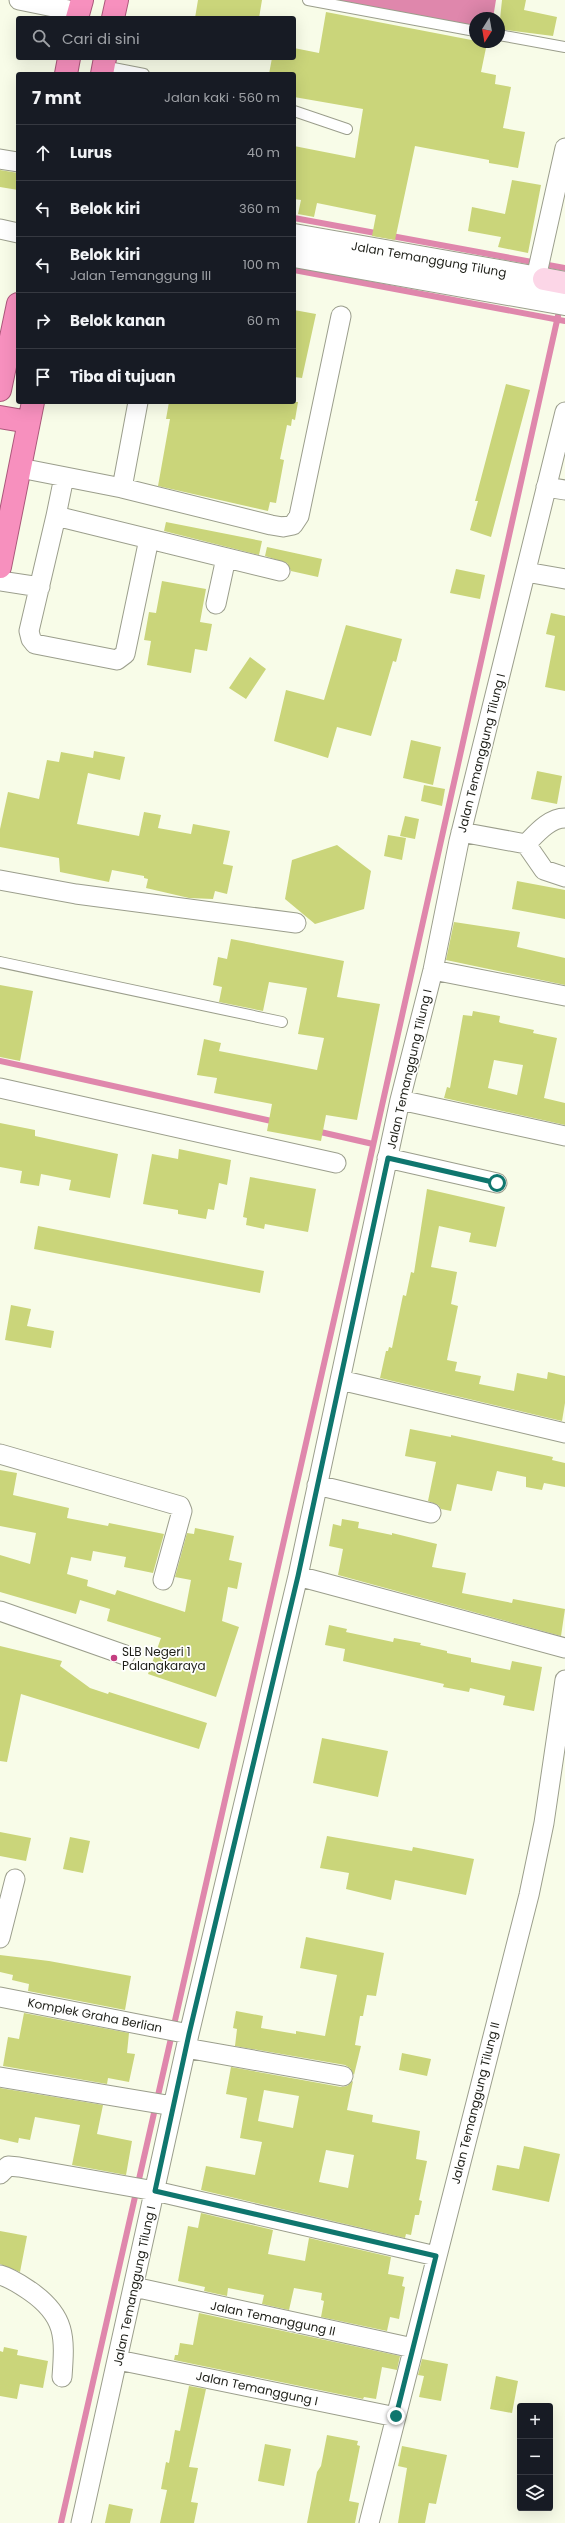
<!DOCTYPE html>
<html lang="id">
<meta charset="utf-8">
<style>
body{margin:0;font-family:Poppins,sans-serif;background:#242831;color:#f1f3f6}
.controls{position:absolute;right:12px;bottom:12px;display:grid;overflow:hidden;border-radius:4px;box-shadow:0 4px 16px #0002}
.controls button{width:36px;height:36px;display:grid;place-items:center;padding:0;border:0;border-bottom:1px solid #363941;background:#171b24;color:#f1f3f6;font:20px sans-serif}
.compass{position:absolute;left:469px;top:12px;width:36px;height:36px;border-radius:50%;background:#171b24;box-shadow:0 4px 16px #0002;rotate:191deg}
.stop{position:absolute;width:12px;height:12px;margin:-9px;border:3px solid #0f766e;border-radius:50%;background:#fff}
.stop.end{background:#0f766e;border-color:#fff;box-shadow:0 1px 4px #0008}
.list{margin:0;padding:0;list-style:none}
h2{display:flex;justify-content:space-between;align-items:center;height:52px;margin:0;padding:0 16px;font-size:17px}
h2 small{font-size:13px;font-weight:400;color:#9ea1a6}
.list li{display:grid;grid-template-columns:26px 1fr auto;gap:12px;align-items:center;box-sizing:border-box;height:56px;padding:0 16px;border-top:1px solid #363941}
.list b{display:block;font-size:15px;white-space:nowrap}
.list p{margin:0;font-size:13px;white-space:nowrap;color:#9ea1a6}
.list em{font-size:13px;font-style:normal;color:#9ea1a6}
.icon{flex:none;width:22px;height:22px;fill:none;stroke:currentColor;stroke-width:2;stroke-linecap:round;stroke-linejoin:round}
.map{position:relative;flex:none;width:565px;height:2523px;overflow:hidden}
.search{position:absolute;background:#171b24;box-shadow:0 4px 16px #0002;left:16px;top:16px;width:280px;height:44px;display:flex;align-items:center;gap:10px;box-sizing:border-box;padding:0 14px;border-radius:4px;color:#9ea1a6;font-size:15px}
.panel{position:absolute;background:#171b24;box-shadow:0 4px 16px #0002;left:16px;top:72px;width:280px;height:332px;border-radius:4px}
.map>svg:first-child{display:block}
</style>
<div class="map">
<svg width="565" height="2523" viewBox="0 0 565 2523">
<rect width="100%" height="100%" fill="#f8fce8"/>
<path fill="#df87ac" d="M330,0H496L493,18H475V27Z"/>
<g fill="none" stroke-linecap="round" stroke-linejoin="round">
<path stroke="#df87ac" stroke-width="6" d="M294,218L565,268
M294,270L565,321
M0,1061L276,1122
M316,1131L373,1144
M61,2523L348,1258L560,307"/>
</g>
<path fill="#cad57a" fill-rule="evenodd" d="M198,0H262L259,18H195Z
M502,0H526L524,10L557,17L553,36L499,29Z
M326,12L487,43L481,72L496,75L495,84L511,87L503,128L525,132L518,168L489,163V160L415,146L395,240L372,236L376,215L317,203L314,217L298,214L301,200L294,199V146L355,158L363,109L294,97V74H269L272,58H294V48L319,53Z
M0,170L18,173V190L0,187Z
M512,180L541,185L528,253L498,247L501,237L468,231L472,207L505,214Z
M294,310L316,314L302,378L294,377Z
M506,384L530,390L491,537L470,530L478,501H475Z
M169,402H298L295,420L292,419L291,426L287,425L280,459L284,460L276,503L270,502L268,511L158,486L170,419H166Z
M166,522L262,541L259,555L164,531Z
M267,547L322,559L318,577L291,571L287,563L265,556Z
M456,569L485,575L480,599L450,593Z
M162,581L206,589L200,622L212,624L207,651L195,649L191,673L147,665L151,641L144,640L149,612L156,613Z
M551,613L565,616V691L545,687L555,636L546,634Z
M346,625L402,639L396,662L393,661L371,736L337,727L328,758L274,741L286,690L324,700Z
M250,657L266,669L246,699L229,688Z
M411,740L441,747L433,785L403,778Z
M94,751L125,757L120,780L88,773L77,824L139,836L144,812L161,815L158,828L191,834L193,824L230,831L223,864L233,866L227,894L215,891L213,899L189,898L146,888L148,879L144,878V876L112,870L109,882L60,872L59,858L0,847V829L8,792L39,799L47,760L59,762L61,752L93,758Z
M537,771L562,776L557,804L531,799Z
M424,785L445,789L442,806L421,801Z
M405,816L419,819L415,839L400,836Z
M388,835L406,838L402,860L384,856Z
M337,845L371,871L364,909L315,924L285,899L292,860Z
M517,881L565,890V919L512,909Z
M454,922L520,932L517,947L565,958V985L446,960Z
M231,939L344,961L337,997L380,1004L357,1120L326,1115L321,1141L267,1131L272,1104L214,1093L217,1078L197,1075L204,1039L221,1043L219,1051L317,1070L324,1038L298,1034L307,988L269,982L263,1011L219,1002L222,987L213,985L218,957L227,959Z
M0,985L33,991L20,1061L0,1057Z
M473,1011L500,1016L499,1022L501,1023L534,1030L533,1033L557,1038L544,1098L565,1103V1125L444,1098L447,1087L450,1088L463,1015L472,1016ZM494,1060L523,1065L517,1095L488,1088Z
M0,1123L35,1130V1136L118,1154L110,1198L69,1190L71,1180L41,1174L39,1186L20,1183L22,1171L0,1167Z
M179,1149L231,1160L227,1185L219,1183L214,1210L208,1209L206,1219L178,1214V1210L143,1204L152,1154L178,1159Z
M250,1177L316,1189L308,1232L265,1224L264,1229L246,1225L247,1218L243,1217Z
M427,1189L505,1207L496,1247L469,1242L471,1233L439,1226L431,1267L457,1272L451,1304L458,1306L447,1360L457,1362L455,1371L481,1376L479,1384L514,1391L517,1373L547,1379L548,1372L565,1376V1403L562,1421L380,1378L386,1351H388L389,1347L392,1348L403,1295L406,1296L411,1272L414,1273Z
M38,1226L264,1271L260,1293L34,1249Z
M11,1305L31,1309L27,1326L54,1331L51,1348L5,1340Z
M410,1429L451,1437V1435L553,1457L552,1460L565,1463V1487L544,1483L542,1490L526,1487V1477L497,1471L492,1491L457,1484L451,1511L441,1509L438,1505L428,1501L436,1462L405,1456Z
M0,1470L17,1473L13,1495L69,1508L67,1518L108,1526L109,1523L164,1534L153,1573L124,1567L126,1557L93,1551L91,1561L71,1557L67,1574L88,1580L87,1586L115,1595L117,1590L185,1612L191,1580L175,1577L187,1533L194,1534L195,1528L234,1536L229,1560L242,1563L237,1589L228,1587L222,1621L239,1627L216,1697L148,1674L161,1638L107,1621L110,1609L80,1600L76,1614L0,1592V1555L30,1564L36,1533L0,1526Z
M342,1519L359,1522L358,1528L392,1535V1533L437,1544L432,1567L466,1573L462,1593L512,1603L513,1599L565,1609L561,1636L338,1575L343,1549L329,1546L333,1524L341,1526Z
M329,1625L347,1629L346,1632L393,1642L394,1638L421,1643L420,1645L447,1651V1653L471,1658V1662L510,1670L512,1661L542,1667L534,1711L503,1705L505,1696L470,1688L469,1692L443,1687L444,1684L343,1661L345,1649L325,1645Z
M0,1646L62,1661L60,1666L90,1688L108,1694L109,1692L207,1723L199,1749L21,1694L7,1762L0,1761Z
M322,1738L388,1751L378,1797L313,1783Z
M0,1832L31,1838L26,1861L0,1856Z
M327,1836L412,1851L413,1847L474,1859L466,1895L395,1880L391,1900L346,1889L349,1873L320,1868Z
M70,1837L90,1841L83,1873L63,1869Z
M306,1937L384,1953L376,1996L367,1995L363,2016H360L355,2045L361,2046L354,2075L350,2068L345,2065L235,2046L237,2029L233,2028L236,2011L263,2016L261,2028L296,2034V2031L325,2036L337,1975L300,1968Z
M0,1955L49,1961L131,1976L125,2010L28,1991L29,1984L12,1980L13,1975L0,1972Z
M24,2013L129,2033L127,2053L135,2054L129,2082L108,2078L107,2084L3,2066L8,2037L19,2039Z
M402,2053L431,2059L427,2076L399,2070Z
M231,2067L341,2087L347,2086L353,2081L347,2110L373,2115L372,2122L420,2131L416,2159L427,2161L419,2200L422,2201L419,2215H415L411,2235L406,2234L405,2238L201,2190L206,2166L255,2175L262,2142L240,2138L247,2098L226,2094ZM264,2090L299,2096L293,2128L258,2121ZM326,2150L354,2155L348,2188L319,2182Z
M0,2088L103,2105L97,2134L132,2141L126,2175L72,2165L80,2125L35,2117L30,2140L19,2138L18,2143L0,2139Z
M524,2146L560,2154L549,2202L492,2190L497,2165L519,2169Z
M201,2213L273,2230L268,2254L305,2261L309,2238L391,2257L388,2274L404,2277L402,2286L405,2287L399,2319L390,2317L387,2331L321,2317L324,2301L321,2300L322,2293L294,2288L289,2310L262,2304L264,2295L228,2288L227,2296L204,2291L205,2287L178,2281L188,2226L198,2228Z
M0,2231L27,2236L20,2272L0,2264Z
M199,2313L400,2356L397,2370L382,2367L376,2399L364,2397L363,2399L174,2360L175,2355H178L180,2343L193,2345Z
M4,2347L18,2350L17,2355L48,2361L43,2388L20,2384L17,2399L0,2396V2351L3,2352Z
M422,2359L448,2364L441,2401L419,2397L424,2376L418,2375Z
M496,2376L518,2381L512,2413L490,2409Z
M189,2386L206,2389L189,2467L198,2468L191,2502L198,2503L194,2523H160L167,2490L161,2489L166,2462L169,2463L175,2430L180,2431Z
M327,2435L358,2441L357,2445L360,2446L349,2501L359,2503L355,2523H307L317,2472L321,2466Z
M265,2444L291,2449L284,2486L258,2481Z
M402,2446L447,2455L436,2504L429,2503L425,2523H398L407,2468L398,2466Z
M109,2504L133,2509L130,2523H105Z"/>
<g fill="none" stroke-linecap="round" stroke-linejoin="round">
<g stroke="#9b9e8c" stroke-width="12">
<path id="service" d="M308,0L475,31
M499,35L565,47
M103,66L144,74
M294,111L347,129
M0,962L282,1022"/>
</g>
<g stroke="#9b9e8c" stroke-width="21">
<path id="minor" d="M19,0L78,12
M0,159L18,162
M0,229L18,233
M536,278L565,148
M20,468L122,488L271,525L283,527L293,525L299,516L341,316
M64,477L56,516L280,571
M546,487L565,490
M122,488L138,402
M56,516L29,631L31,639L35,644L117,660L125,654L149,539
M526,572L565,579
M0,581L40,587
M216,604L226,558
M565,818C549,818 536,834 526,844L544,870L565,877
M461,832L526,844
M0,880L76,894L296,923
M433,970L565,996
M0,1088L336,1163
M400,1100L565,1136
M387,1158L497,1183
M340,1380L565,1433
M0,1454L180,1506L182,1511L163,1580
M317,1485L431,1513
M298,1576L565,1648
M0,1611L125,1655
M0,1938L15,1879
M0,1997L189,2034
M186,2048L343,2076
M0,2077L173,2106
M0,2174L8,2166L19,2167L155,2191L436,2256
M0,2275C11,2278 21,2285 30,2291C66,2316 65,2337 62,2377
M134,2287L413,2348
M118,2360L396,2417
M81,2523L189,2034L298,1576L400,1100L433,970L459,841L565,412
M369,2523L529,1895L544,1823L565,1680"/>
</g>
<g stroke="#9b9e8c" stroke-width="24">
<path id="tertiary" d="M294,235L544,279
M294,256L565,304"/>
</g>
<g stroke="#9b9e8c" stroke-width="24">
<path id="secondary" d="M544,279L565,283"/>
</g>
<g stroke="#aa577a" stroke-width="24">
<path id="trunk" d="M77,18L82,0
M113,18L117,0
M66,74L69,58
M102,74L105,58
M0,390L18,304
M0,417L29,422
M0,567L33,402"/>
</g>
<use href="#service" stroke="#fff" stroke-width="10"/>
<use href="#minor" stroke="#fff" stroke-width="19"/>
<use href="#tertiary" stroke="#fff" stroke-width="22"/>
<use href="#secondary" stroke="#fcd6e7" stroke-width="22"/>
<use href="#trunk" stroke="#f790be" stroke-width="22"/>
</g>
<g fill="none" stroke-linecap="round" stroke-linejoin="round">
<path stroke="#0f766e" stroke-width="5" d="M396,2416L436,2256L155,2191L189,2034L298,1576L388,1158L497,1183"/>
</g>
<circle fill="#c43e80" stroke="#fff" stroke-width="1.5" cx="114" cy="1658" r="4"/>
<g text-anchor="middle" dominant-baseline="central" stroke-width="3.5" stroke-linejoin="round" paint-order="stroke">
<g font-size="12" fill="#1e1f18" stroke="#fff">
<text transform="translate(429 259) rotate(10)">Jalan Temanggung Tilung</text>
<text transform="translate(481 753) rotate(-76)">Jalan Temanggung Tilung I</text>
<text transform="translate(409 1069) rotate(-77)">Jalan Temanggung Tilung I</text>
<text transform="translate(95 2015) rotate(11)">Komplek Graha Berlian</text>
<text transform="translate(475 2103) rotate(-76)">Jalan Temanggung Tilung II</text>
<text transform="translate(134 2286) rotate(-78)">Jalan Temanggung Tilung I</text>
<text transform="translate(273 2318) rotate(12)">Jalan Temanggung II</text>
<text transform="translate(257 2388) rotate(12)">Jalan Temanggung I</text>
</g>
<g font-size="12" fill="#1e1f18" stroke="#fff" text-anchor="start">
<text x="122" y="1651">SLB Negeri 1<tspan x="122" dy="14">Palangkaraya</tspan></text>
</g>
</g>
</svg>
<div class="controls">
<button>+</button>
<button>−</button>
<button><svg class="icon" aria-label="layers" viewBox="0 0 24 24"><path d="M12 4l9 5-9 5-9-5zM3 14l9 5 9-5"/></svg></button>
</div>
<svg class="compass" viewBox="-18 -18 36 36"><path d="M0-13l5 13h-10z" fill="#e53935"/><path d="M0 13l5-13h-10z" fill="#9ea1a6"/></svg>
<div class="stop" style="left:497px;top:1183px"></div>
<div class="stop end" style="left:396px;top:2416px"></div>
<div class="search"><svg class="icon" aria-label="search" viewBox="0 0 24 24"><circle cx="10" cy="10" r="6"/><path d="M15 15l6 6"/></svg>Cari di sini</div>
<section class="panel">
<h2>7 mnt<small>Jalan kaki · 560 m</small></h2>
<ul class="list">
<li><svg class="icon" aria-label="ahead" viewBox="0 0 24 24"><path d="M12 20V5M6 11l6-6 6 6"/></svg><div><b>Lurus</b></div><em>40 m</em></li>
<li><svg class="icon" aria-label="left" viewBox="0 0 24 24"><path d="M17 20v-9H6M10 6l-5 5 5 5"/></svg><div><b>Belok kiri</b></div><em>360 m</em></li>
<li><svg class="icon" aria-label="left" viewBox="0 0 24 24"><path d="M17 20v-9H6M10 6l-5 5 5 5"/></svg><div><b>Belok kiri</b><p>Jalan Temanggung III</p></div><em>100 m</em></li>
<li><svg class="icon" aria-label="right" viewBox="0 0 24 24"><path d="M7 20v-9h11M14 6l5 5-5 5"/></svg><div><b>Belok kanan</b></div><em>60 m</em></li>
<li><svg class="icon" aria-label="arrive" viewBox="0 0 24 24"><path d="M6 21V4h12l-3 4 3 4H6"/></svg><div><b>Tiba di tujuan</b></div></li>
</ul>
</section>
</div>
